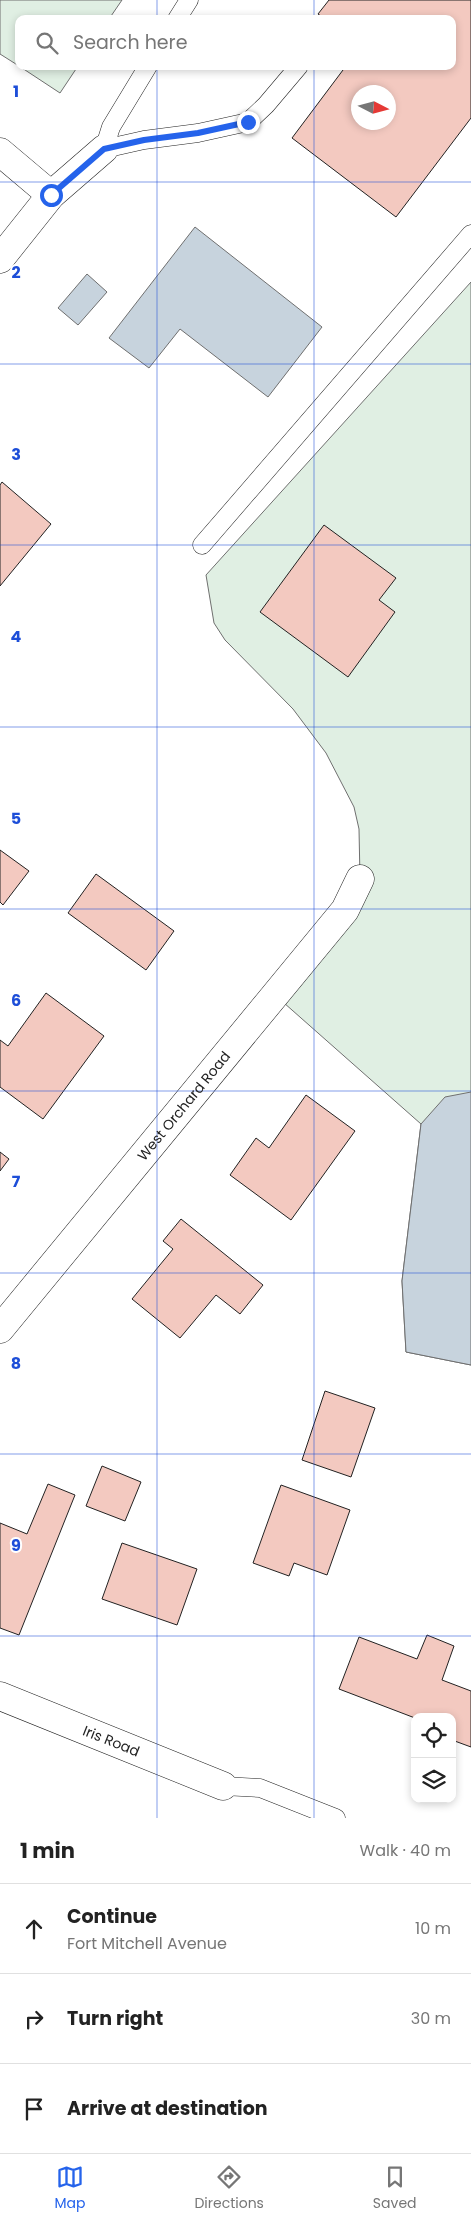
<!DOCTYPE html>
<meta charset="utf-8">
<style>
body{margin:0;font-family:Poppins,sans-serif;background:#f2f2f2;color:#222}
.controls{position:absolute;right:15px;bottom:15px;display:grid;overflow:hidden;border-radius:10px;box-shadow:0 2px 8px #0003}
.controls button{width:45px;height:45px;display:grid;place-items:center;padding:0;border:0;border-bottom:1px solid #e0e0e0;background:#fff;color:#222;font:25px sans-serif}
.compass{position:absolute;left:351px;top:85px;width:45px;height:45px;border-radius:50%;background:#fff;box-shadow:0 2px 8px #0003;rotate:96deg}
.stop{position:absolute;width:15px;height:15px;margin:-11px;border:4px solid #2563eb;border-radius:50%;background:#fff}
.stop.end{background:#2563eb;border-color:#fff;box-shadow:0 1px 5px #0008}
.list{margin:0;padding:0;list-style:none}
h2{display:flex;justify-content:space-between;align-items:center;height:65px;margin:0;padding:0 20px;font-size:21px}
h2 small{font-size:16px;font-weight:400;color:#767676}
.list li{display:grid;grid-template-columns:32px 1fr auto;gap:15px;align-items:center;box-sizing:border-box;height:90px;padding:0 20px;border-top:1px solid #e0e0e0}
.list b{display:block;font-size:19px;white-space:nowrap}
.list p{margin:0;font-size:16px;white-space:nowrap;color:#767676}
.list em{font-size:16px;font-style:normal;color:#767676}
.icon{flex:none;width:28px;height:28px;fill:none;stroke:currentColor;stroke-width:2;stroke-linecap:round;stroke-linejoin:round}
.map{position:relative;flex:none;width:471px;height:1818px;overflow:hidden}
.search{position:absolute;background:#fff;box-shadow:0 2px 8px #0003;left:15px;right:15px;top:15px;height:55px;display:flex;align-items:center;gap:12px;box-sizing:border-box;padding:0 18px;border-radius:10px;color:#767676;font-size:19px}
.sheet{height:335px;background:#fff}
nav{display:flex;justify-content:space-around;align-items:center;box-sizing:border-box;height:70px;border-top:1px solid #e0e0e0;background:#fff;font-size:14px;color:#767676}
nav a{display:grid;justify-items:center;gap:2px}
nav .on{color:#2563eb}
.map>svg:first-child{display:block}
</style>
<div class="map">
<svg width="471" height="1818" viewBox="0 0 471 1818">
<rect width="100%" height="100%" fill="#fff"/>
<path fill="#e0efe3" stroke="#6f6f6f" d="M0,0H122L109,19H19V66L0,54Z
M19,66H78L60,93Z
M471,282V1365L406,1352L402,1281L421,1124L275,995L360,879L359,829L354,807L326,753L293,709L225,640L214,623L206,575Z"/>
<path fill="#c7d3dd" stroke="#6f6f6f" d="M195,227L322,327L268,397L180,329L149,368L109,338Z
M87,274L107,292L78,325L58,308Z
M471,1092V1365L406,1352L402,1281L421,1124L445,1097Z"/>
<path fill="#f3c9c0" stroke="#222" fill-rule="evenodd" d="M329,0H471V118L396,217L292,138L346,66H452V19H325L318,14ZM358,92H388V122H358Z
M2,482L51,524L0,586V485Z
M324,525L396,578L379,600L395,612L348,677L260,612Z
M0,850L29,871L3,905L0,902Z
M96,874L174,931L146,970L68,913Z
M46,993L104,1036L43,1119L0,1087V1040L8,1046Z
M306,1095L355,1131L291,1220L230,1175L256,1138L269,1148Z
M0,1152L9,1159L0,1171Z
M181,1219L263,1285L240,1314L216,1295L180,1338L132,1299L173,1249L163,1241Z
M325,1391L375,1408L351,1477L302,1460Z
M102,1466L141,1482L125,1521L86,1506Z
M48,1484L75,1495L19,1635L0,1628V1523L27,1534Z
M281,1485L350,1510L327,1575L294,1563L289,1576L253,1563Z
M122,1543L197,1569L177,1625L102,1599Z
M427,1635L454,1646L442,1680L471,1691V1747L452,1740V1717H415V1718L339,1689L359,1637L417,1659Z"/>
<g fill="none" stroke-linecap="round" stroke-linejoin="round">
<g stroke="#222" stroke-width="19">
<path id="service" d="M177,19L189,0
M148,66L111,127L104,149L144,140L198,133L248,122L266,105L299,66
M202,545L471,234
M223,1786L260,1788L336,1818"/>
</g>
<g stroke="#222" stroke-width="29">
<g id="minor">
<path d="M0,152L51,195"/>
<path d="M0,259L51,195L104,149"/>
<path id="s1" d="M0,1329L345,910L360,879"/>
<path id="s2" d="M0,1696L223,1786"/>
</g>
</g>
<use href="#service" stroke="#fff" stroke-width="18"/>
<use href="#minor" stroke="#fff" stroke-width="28"/>
</g>
<g fill="none" stroke-linecap="round" stroke-linejoin="round">
<path stroke="#2563eb" stroke-width="6" d="M51,195L104,149L144,140L198,133L248,122"/>
</g>
<path fill="none" stroke="#1d4ed8" stroke-width="1" stroke-opacity="0.55" d="M157,0V19M314,0V19M157,66V1818M314,66V1818M0,182H471M0,364H471M0,545H471M0,727H471M0,909H471M0,1091H471M0,1273H471M0,1454H471M0,1636H471"/>
<g text-anchor="middle" dominant-baseline="central" stroke-width="4" stroke-linejoin="round" paint-order="stroke">
<g font-size="14" fill="#222" stroke="#fff">
<text stroke="none"><textPath href="#s1" startOffset="289">West Orchard Road</textPath></text>
<text stroke="none"><textPath href="#s2" startOffset="120">Iris Road</textPath></text>
</g>
</g>
<g font-size="16" text-anchor="middle" font-weight="bold" fill="#1d4ed8" stroke="#fff" stroke-width="4" stroke-linejoin="round" paint-order="stroke">
<text x="16" y="97">1</text>
<text x="16" y="278">2</text>
<text x="16" y="460">3</text>
<text x="16" y="642">4</text>
<text x="16" y="824">5</text>
<text x="16" y="1006">6</text>
<text x="16" y="1187">7</text>
<text x="16" y="1369">8</text>
<text x="16" y="1551">9</text>
</g>
</svg>
<div class="controls">
<button><svg class="icon" aria-label="locate" viewBox="0 0 24 24"><circle cx="12" cy="12" r="6"/><path d="M12 2v4M12 18v4M2 12h4M18 12h4"/></svg></button>
<button><svg class="icon" aria-label="layers" viewBox="0 0 24 24"><path d="M12 4l9 5-9 5-9-5zM3 14l9 5 9-5"/></svg></button>
</div>
<svg class="compass" viewBox="-18 -18 36 36"><path d="M0-13l5 13h-10z" fill="#e53935"/><path d="M0 13l5-13h-10z" fill="#767676"/></svg>
<div class="stop" style="left:51px;top:195px"></div>
<div class="stop end" style="left:248px;top:122px"></div>
<div class="search"><svg class="icon" aria-label="search" viewBox="0 0 24 24"><circle cx="10" cy="10" r="6"/><path d="M15 15l6 6"/></svg>Search here</div>
</div>
<section class="sheet">
<h2>1 min<small>Walk · 40 m</small></h2>
<ul class="list">
<li><svg class="icon" aria-label="ahead" viewBox="0 0 24 24"><path d="M12 20V5M6 11l6-6 6 6"/></svg><div><b>Continue</b><p>Fort Mitchell Avenue</p></div><em>10 m</em></li>
<li><svg class="icon" aria-label="right" viewBox="0 0 24 24"><path d="M7 20v-9h11M14 6l5 5-5 5"/></svg><div><b>Turn right</b></div><em>30 m</em></li>
<li><svg class="icon" aria-label="arrive" viewBox="0 0 24 24"><path d="M6 21V4h12l-3 4 3 4H6"/></svg><div><b>Arrive at destination</b></div></li>
</ul>
</section>
<nav>
<a class="on"><svg class="icon" aria-label="map" viewBox="0 0 24 24"><path d="M3 6l6-2 6 2 6-2v14l-6 2-6-2-6 2zM9 4v14M15 6v14"/></svg>Map</a>
<a><svg class="icon" aria-label="directions" viewBox="0 0 24 24"><path d="M12 3l9 9-9 9-9-9zM9 14v-3h6M13 9l2 2-2 2"/></svg>Directions</a>
<a><svg class="icon" aria-label="saved" viewBox="0 0 24 24"><path d="M7 4h10v16l-5-4-5 4z"/></svg>Saved</a>
</nav>
